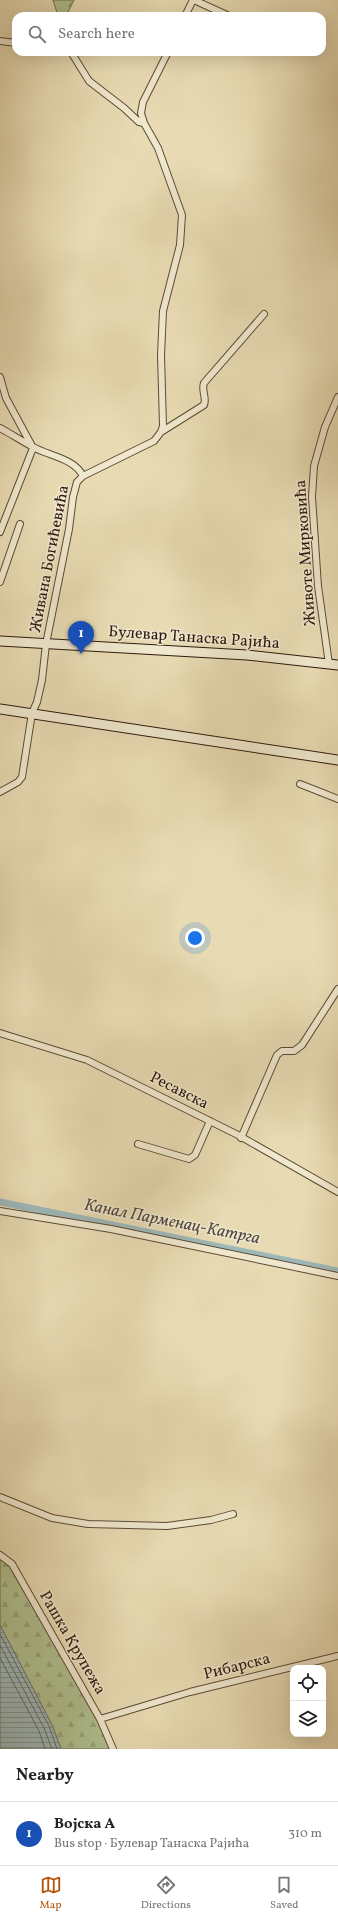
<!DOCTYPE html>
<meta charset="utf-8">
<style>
body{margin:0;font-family:Vollkorn,serif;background:#f6f6f6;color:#222}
.controls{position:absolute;right:12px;bottom:12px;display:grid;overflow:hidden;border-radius:8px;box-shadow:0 4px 16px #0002}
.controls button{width:36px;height:36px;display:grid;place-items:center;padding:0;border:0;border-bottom:1px solid #e0e0e0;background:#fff;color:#222;font:20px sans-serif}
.you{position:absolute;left:195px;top:938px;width:14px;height:14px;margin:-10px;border:3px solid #fff;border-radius:50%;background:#1a73e8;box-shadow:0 0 0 6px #1a73e833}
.badge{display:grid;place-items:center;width:26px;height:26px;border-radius:50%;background:#b45309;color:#fff;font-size:13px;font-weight:700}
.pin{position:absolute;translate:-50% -33px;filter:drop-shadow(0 1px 2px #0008)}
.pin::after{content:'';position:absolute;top:21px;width:14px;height:12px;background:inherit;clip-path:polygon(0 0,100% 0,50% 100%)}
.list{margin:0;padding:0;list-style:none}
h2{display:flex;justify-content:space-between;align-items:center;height:52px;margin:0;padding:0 16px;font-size:17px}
h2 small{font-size:13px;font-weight:400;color:#767676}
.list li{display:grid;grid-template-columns:26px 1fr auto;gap:12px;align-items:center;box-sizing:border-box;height:64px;padding:0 16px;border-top:1px solid #e0e0e0}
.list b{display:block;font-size:15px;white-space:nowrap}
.list p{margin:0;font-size:13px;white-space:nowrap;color:#767676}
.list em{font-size:13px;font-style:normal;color:#767676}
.icon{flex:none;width:22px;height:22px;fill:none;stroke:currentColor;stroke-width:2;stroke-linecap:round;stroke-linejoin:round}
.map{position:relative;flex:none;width:338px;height:1749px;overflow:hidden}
.search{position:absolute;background:#fff;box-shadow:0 4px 16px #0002;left:12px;right:12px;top:12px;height:44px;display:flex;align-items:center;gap:10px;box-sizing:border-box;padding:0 14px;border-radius:12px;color:#767676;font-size:15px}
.sheet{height:116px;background:#fff}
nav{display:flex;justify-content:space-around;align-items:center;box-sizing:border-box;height:56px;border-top:1px solid #e0e0e0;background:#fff;font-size:11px;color:#767676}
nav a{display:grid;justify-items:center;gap:2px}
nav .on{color:#b45309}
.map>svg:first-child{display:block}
</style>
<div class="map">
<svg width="338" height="1749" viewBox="0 0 338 1749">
<defs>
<pattern id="forest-firs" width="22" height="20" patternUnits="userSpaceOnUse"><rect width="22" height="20" fill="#b0c191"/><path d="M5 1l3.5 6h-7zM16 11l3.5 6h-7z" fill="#98a57c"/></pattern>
<pattern id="water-rules" width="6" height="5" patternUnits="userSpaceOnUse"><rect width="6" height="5" fill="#9db8b9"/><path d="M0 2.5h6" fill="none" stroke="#809595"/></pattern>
</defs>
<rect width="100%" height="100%" fill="#e8dbb3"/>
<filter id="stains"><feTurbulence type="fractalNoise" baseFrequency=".005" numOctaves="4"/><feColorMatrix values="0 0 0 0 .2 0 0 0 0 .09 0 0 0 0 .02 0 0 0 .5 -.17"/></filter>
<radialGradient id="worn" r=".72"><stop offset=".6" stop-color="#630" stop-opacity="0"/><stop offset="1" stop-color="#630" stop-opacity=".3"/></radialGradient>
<path fill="url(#forest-firs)" stroke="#6e6d4f" d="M53,0H74L66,16H58Z
M0,1555L12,1564L113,1749H61L52,1725L0,1625Z"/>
<path fill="url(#water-rules)" stroke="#707874" d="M0,1625L52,1725L61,1749H0Z"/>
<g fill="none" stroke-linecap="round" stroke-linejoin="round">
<path stroke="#656863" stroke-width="1" d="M0,1634L49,1726L57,1749
M0,1645L44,1728L52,1749
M0,1658L39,1731L45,1749"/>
<path stroke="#9db8b9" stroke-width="7" d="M0,1202L338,1271"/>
<g stroke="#5c4a36" stroke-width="8">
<path id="street" d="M194,0L229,16
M185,16L193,0
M0,41L16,43
M71,52L89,81L124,108L139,122L144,123
M0,377L6,398L33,448L0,532
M0,428C11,434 22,441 33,447C49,456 74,458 83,476
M161,432L204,405C207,397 201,391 204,383L264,314
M0,582L20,524
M329,664L318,586L312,497L314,466L325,427L338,397
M300,784L338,799
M0,792L18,782L22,777L32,713L37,702L42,680L46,644L69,529L73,497L77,482L83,476L154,441L161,432L163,426L161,355L163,311L180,245L182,215L158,148L144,123L141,113L143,102L168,52
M0,1033L87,1060L238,1135L338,1192
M241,1138L277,1055L282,1051H294L302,1045L338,989
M138,1144L189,1159L195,1155L210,1121
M0,1211L111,1229L338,1276
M0,1497L52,1518L88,1524L167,1526L211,1520L233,1514
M0,1555L12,1564L100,1719L113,1749
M100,1719L190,1692L338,1656"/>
</g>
<g stroke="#2d190d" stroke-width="11">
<path id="secondary" d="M0,641L247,655L338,665
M0,709L338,760"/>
</g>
<use href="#street" stroke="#f0e8ce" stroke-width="6"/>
<use href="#secondary" stroke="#f0e8ce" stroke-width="9"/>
</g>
<g text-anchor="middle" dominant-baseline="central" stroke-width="3" stroke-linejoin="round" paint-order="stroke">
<g font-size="16" fill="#2d190d" stroke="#f0e8ce">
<text transform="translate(306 553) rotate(-94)">Животе Мирковића</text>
<text transform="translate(50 559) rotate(-79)">Живана Богићевића</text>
<text transform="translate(194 638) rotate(4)">Булевар Танаска Рајића</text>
<text transform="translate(179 1091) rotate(27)">Ресавска</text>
<text transform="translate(72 1643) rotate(60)">Рашка Крупежа</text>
<text transform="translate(237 1667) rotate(-14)">Рибарска</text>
</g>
<g font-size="17" font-style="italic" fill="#4f4941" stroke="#f0e8ce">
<text transform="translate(172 1222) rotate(11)">Канал Парменац-Катрга</text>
</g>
</g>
<rect width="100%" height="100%" filter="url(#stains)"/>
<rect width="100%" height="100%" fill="url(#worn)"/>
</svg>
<div class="controls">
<button><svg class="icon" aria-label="locate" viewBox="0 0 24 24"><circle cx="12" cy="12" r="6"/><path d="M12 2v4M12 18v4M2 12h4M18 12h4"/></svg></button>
<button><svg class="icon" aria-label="layers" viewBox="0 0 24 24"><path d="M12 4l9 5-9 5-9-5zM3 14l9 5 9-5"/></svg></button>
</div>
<div class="you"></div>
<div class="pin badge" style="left:81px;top:654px;background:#1a4fb4">1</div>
<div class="search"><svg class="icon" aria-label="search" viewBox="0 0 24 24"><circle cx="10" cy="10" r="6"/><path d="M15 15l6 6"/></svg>Search here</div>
</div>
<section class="sheet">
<h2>Nearby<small></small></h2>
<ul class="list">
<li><span class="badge" style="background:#1a4fb4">1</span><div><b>Војска А</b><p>Bus stop · Булевар Танаска Рајића</p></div><em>310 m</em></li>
</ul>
</section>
<nav>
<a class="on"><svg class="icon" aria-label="map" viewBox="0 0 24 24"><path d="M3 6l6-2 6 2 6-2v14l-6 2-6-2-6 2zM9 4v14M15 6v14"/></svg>Map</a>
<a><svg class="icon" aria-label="directions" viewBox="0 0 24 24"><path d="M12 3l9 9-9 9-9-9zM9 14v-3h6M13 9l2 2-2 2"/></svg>Directions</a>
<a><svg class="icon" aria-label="saved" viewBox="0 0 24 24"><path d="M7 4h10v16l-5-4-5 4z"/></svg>Saved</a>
</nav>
